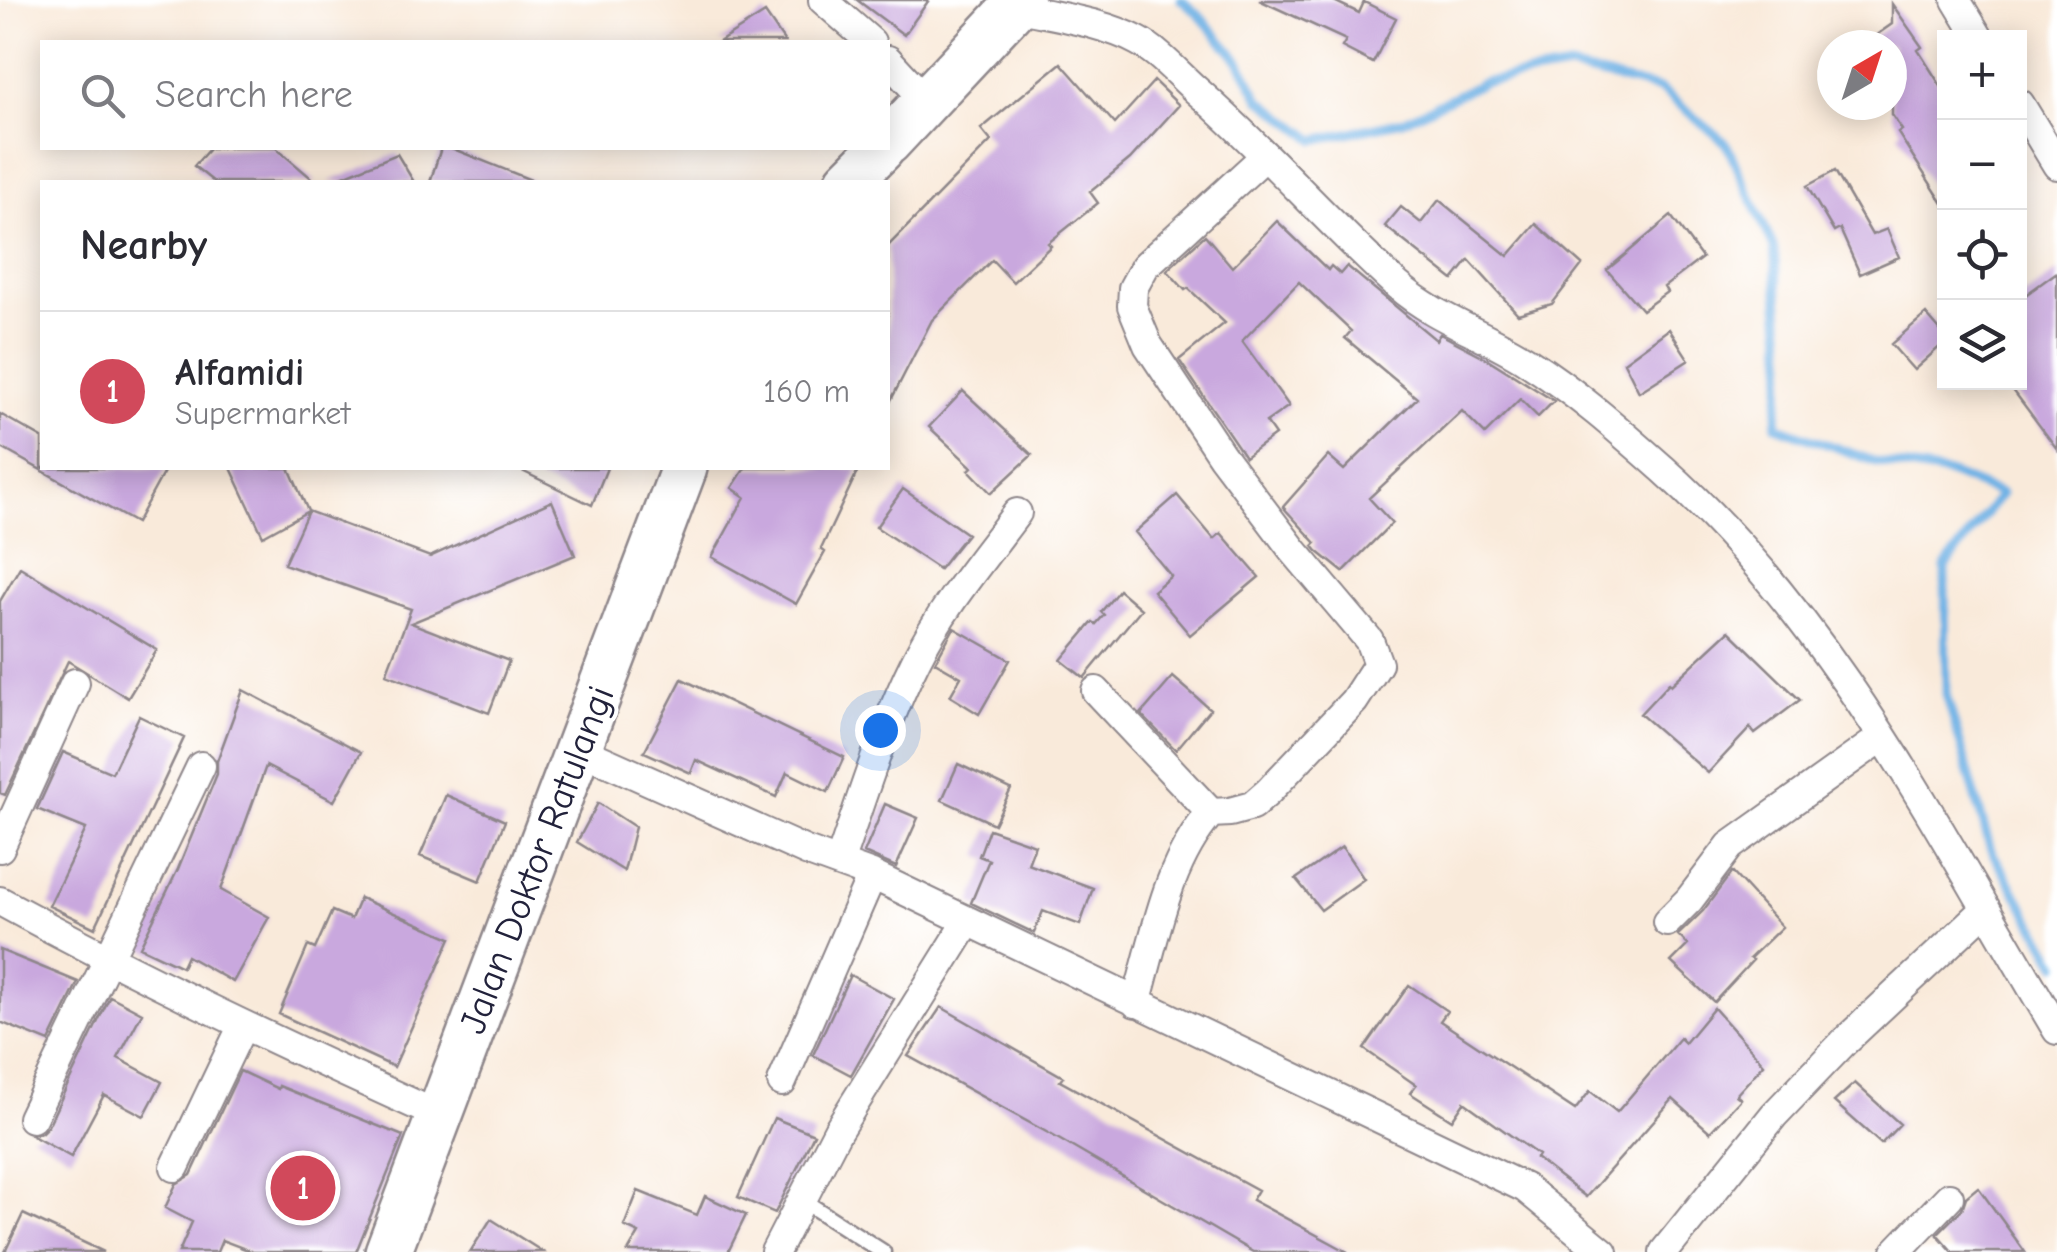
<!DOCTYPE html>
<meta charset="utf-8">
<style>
body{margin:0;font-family:"Comic Neue",sans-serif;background:#f2f2f3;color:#2b2b33}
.controls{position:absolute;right:30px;top:30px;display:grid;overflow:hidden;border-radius:0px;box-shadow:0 5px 25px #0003}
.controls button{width:90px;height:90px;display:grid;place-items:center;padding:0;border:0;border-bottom:2px solid #e1e1e2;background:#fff;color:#2b2b33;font:50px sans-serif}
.compass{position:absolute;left:1817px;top:30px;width:90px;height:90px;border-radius:50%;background:#fff;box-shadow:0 5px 25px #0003;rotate:39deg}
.you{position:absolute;left:880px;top:730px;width:35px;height:35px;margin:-25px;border:8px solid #fff;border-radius:50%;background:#1a73e8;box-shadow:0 0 0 15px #1a73e833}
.badge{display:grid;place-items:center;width:65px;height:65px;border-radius:50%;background:#d1495b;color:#fff;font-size:32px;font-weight:700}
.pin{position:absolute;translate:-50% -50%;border:5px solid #fff;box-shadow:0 2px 10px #0006}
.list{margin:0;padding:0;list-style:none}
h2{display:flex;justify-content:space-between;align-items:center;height:130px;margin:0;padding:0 40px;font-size:42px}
h2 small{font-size:32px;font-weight:400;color:#7c7c81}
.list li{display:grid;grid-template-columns:65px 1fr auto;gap:30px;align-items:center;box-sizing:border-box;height:160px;padding:0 40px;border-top:2px solid #e1e1e2}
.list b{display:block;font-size:38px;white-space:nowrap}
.list p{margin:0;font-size:32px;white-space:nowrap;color:#7c7c81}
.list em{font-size:32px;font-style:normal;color:#7c7c81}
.icon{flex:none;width:55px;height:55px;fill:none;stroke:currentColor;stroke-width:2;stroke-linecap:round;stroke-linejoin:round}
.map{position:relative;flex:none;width:2057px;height:1252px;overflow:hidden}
.search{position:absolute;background:#fff;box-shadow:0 5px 25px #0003;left:40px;top:40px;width:850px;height:110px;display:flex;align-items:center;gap:25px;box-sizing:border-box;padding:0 35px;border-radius:0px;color:#7c7c81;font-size:38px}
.panel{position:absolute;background:#fff;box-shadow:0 5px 25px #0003;left:40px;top:180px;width:850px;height:290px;border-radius:0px}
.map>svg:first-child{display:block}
</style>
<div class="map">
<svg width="2057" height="1252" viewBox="0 0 2057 1252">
<rect width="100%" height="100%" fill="#fff"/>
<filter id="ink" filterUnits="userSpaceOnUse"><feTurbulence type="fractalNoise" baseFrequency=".01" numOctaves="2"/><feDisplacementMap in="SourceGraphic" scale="20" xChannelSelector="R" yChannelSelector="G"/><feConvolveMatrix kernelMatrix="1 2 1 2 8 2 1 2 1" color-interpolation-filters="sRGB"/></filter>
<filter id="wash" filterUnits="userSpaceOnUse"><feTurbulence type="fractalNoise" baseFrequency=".0048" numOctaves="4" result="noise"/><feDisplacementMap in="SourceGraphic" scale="40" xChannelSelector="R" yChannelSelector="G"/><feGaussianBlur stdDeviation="2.25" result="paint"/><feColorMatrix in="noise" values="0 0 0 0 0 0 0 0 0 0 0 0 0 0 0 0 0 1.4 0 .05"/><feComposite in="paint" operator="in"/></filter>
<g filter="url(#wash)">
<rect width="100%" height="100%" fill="#f9eada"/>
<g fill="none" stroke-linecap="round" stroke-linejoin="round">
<path stroke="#71b2e5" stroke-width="9" d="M1181,0L1199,15L1239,61L1260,99L1315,140L1403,121L1484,82L1569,68L1660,89L1726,143L1774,248L1784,364L1776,426L1876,462L1951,474L2001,494L1945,567L1946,694L1991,850L2057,964"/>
</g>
<g id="blocks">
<path fill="#c9a8de" d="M857,0H929L904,35Z
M1259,0H1332L1359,13L1364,2L1396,18L1373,63L1342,47L1346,40Z
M1892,4L1922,47L1918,50L1944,91V205L1898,133L1902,130L1892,115V45H1862L1892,24Z
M765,13L785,42H719Z
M1061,63L1115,124L1154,81L1179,105L1130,159L1090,192L1098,203L1048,243L1051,246L1013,282L992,260L932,320L888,406V246L991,141L981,129Z
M210,148H276L316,182H214L194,166Z
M441,148H451L536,182H430Z
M397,154L414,182H329Z
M1835,171L1872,235L1887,229L1899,257L1860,274L1840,229L1834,232L1807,186Z
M1439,200L1508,256L1536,224L1582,265L1552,304L1518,314L1469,260L1453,280L1385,226L1401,207L1421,223Z
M1671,216L1702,258L1664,287L1667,292L1642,310L1607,270Z
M1277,221L1328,270L1331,266L1340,274L1347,266L1436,340L1440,334L1486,358L1554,401L1538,417L1520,399L1485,434L1462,411L1369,498L1392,523L1343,572L1317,551L1313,546L1316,543L1283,507L1328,456L1344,470L1417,398L1345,338L1351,331L1299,282L1242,341L1289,406L1266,422L1275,435L1245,457L1179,360L1225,323L1188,288L1185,290L1167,270L1205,235L1232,267Z
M2057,272V449L2007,382H2020V299Z
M1926,314L1944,335V343L1914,370L1891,344Z
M1669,329L1689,360L1639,392L1624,362Z
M963,391L1032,455L991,493L969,470L972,467L929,427Z
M0,414L42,438V468H166L136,523L0,447Z
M231,468H289L308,511L263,536Z
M516,468H607L592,505Z
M745,468H859L821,549L825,552L796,604L712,557L745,497L732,488Z
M903,489L967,534L939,569L876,527Z
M1177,495L1214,539L1221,533L1259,577L1190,635L1153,591L1171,576L1135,532Z
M552,501L575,555L411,623L509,661L489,713L386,674L411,609L284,564L308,511L430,557Z
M20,567L157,650L128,698L68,661L5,795L0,793V601Z
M1119,590L1141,609L1084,678L1061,660L1093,622L1096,624L1104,615L1101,612Z
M954,628L1010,660L979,714L950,696L961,677L935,662Z
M1729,631L1800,700L1755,734L1750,728L1708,773L1640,714L1669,683L1671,685Z
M1173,677L1210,709L1176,750L1141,714Z
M682,679L844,757L828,792L787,772L776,797L696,760L691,773L644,752Z
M243,690L361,752L334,801L266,766L221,890L269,917L233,982L187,956L182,967L140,947L178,869L217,774V761Z
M139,716L184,738L95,928L49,906L86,829L37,809L63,752L112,773Z
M958,764L1011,789L994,824L942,800Z
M446,795L505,821L480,881L420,856Z
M598,803L635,827L624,871L577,842Z
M885,804L918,818L896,867L864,853Z
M989,829L1035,845L1028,864L1093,888L1080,925L1043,911L1034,933L971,903L989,860L979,856Z
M1342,847L1364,879L1321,910L1296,879Z
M1732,872L1782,927L1750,958L1753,960L1714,1002L1671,962L1688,945L1678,935L1703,911Z
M360,898L451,938L394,1067L279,1014L308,946L315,949L332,911L351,919Z
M0,950L78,982L49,1042L0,1022Z
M850,975L894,999L851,1075L813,1055Z
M1409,985L1447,1011L1440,1021L1575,1110L1590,1091L1617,1112L1680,1038L1685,1043L1714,1008L1764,1064L1736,1095L1741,1099L1710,1132L1673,1099L1586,1197L1536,1158L1538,1155L1464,1102L1452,1120L1410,1093L1416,1085L1364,1049Z
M110,996L142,1013L118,1058L162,1082L144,1116L104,1095L71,1157L31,1135L41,1133L48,1126Z
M941,1007L1063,1077L1060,1081L1258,1190L1252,1200L1348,1252H1253L1050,1134L908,1056Z
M240,1071L278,1089L279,1086L403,1136L356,1252H253L222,1240L217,1252H179L192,1222L165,1208L176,1184L191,1175Z
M1855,1083L1900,1124L1881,1144L1834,1102Z
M774,1118L814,1134L775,1213L738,1197Z
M1978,1187L2025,1252H1953L1937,1234L1962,1209L1966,1197Z
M638,1191L697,1215L705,1196L746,1215L728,1252H628L639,1233L624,1226Z
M23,1214L104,1252H5Z
M491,1219L543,1252H470Z"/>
</g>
</g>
<g filter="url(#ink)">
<use href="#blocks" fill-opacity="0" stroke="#8e868a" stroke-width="2.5"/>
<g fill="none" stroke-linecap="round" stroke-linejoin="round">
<g stroke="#8e868a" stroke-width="19">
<path id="service" d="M802,1200L883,1252"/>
</g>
<g stroke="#8e868a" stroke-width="32">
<path id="minor" d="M823,0L871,42
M1956,0L1979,38
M1015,7C1054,16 1102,22 1138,41C1159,52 1178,74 1196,90C1266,151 1327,222 1397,285C1436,319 1484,333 1527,361C1576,392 1620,431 1663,469C1835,622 1940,835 2057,1030
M888,60L926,101
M2020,104L2057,165
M1096,691L1211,813
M580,750L806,851L872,875L1525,1188L1603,1252
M0,848L75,683
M839,863C863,795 884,724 916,660C942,607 982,560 1017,513
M0,901C143,979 290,1048 438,1115
M1667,922L1689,900L1730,846L1881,738
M1136,1003C1155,938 1166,864 1211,813L1230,812L1252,806L1268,792L1354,701L1378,664L1369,640L1293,550L1222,456L1148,345L1132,306L1133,288L1145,266L1264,157
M782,1082L872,875
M32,1118L201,766
M175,1167L242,1027
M775,1252L838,1130L967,923
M1664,1252L1774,1115L1845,1041L1985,910
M1896,1252L1949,1197"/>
</g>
<g stroke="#8e868a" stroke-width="50">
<path id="trunk" d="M888,142L1021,0
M848,182L882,148
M388,1252L684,468"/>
</g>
<use href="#service" stroke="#fff" stroke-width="14"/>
<use href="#minor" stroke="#fff" stroke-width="28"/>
<use href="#trunk" stroke="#fff" stroke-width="45"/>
</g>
</g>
<g text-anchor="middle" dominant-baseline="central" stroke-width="8" stroke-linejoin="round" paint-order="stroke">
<g font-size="38" fill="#22223b" stroke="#fff">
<text transform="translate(537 860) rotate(-69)">Jalan Doktor Ratulangi</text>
</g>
</g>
</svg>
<div class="controls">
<button>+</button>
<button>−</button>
<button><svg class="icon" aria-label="locate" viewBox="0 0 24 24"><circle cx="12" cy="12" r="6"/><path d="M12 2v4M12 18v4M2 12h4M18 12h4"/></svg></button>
<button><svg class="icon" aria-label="layers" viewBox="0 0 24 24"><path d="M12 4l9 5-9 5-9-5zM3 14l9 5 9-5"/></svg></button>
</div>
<svg class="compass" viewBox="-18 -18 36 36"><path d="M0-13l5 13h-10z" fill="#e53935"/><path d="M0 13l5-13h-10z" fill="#7c7c81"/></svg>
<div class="you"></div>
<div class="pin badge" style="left:303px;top:1188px">1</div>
<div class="search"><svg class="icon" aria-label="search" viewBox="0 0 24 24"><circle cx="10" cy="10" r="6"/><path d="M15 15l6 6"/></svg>Search here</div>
<section class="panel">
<h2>Nearby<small></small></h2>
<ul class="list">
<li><span class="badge">1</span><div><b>Alfamidi</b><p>Supermarket</p></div><em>160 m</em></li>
</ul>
</section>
</div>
